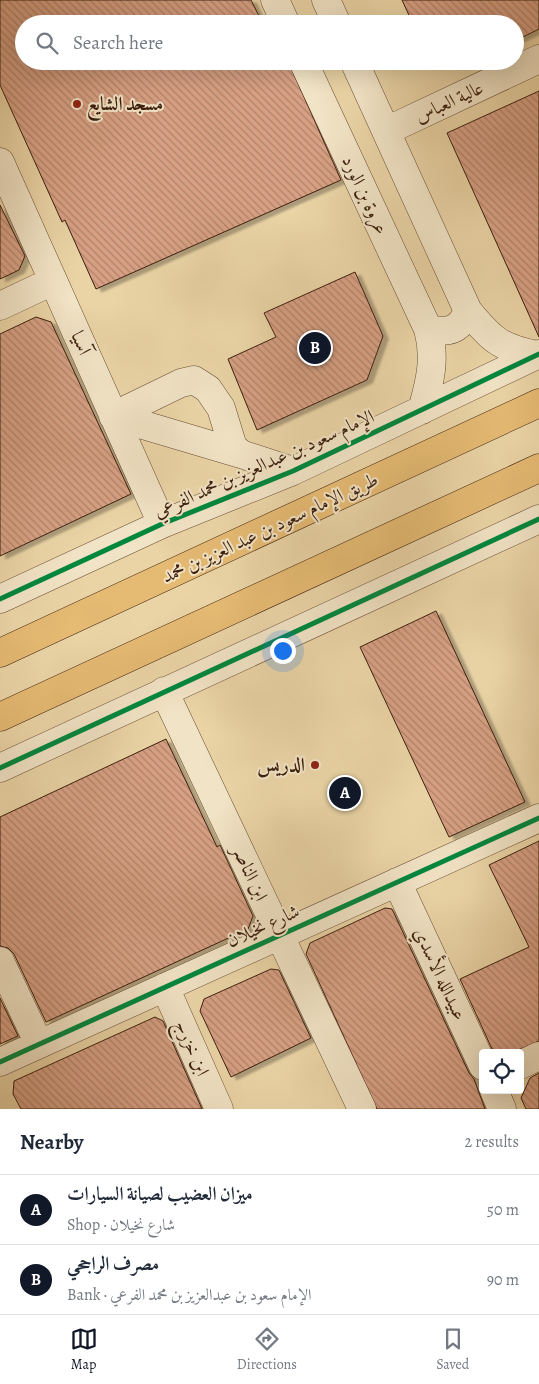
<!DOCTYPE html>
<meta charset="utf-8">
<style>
body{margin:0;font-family:Alegreya,Amiri,serif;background:#f2f2f3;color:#1f2937}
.controls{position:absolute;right:15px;bottom:15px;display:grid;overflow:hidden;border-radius:5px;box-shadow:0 5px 20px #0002}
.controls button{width:45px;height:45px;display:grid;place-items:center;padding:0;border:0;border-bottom:1px solid #e0e1e3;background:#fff;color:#1f2937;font:25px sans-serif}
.you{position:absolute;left:282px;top:650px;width:18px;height:18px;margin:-12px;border:4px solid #fff;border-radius:50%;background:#1a73e8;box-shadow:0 0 0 8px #1a73e833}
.badge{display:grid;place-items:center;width:32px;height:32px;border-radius:50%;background:#111827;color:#fff;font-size:16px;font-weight:700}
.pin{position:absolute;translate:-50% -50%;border:2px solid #fff;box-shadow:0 1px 5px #0006}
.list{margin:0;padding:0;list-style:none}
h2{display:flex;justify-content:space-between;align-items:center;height:65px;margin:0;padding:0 20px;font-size:21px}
h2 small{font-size:16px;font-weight:400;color:#747a83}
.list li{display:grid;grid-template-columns:32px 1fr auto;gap:15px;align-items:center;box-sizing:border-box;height:70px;padding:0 20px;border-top:1px solid #e0e1e3}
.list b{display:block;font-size:19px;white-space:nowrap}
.list p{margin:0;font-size:16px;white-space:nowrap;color:#747a83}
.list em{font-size:16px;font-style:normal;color:#747a83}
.icon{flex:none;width:28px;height:28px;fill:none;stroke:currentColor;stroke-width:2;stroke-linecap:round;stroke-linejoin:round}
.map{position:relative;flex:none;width:539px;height:1109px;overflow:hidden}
.search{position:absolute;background:#fff;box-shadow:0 5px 20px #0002;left:15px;right:15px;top:15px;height:55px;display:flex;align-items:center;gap:12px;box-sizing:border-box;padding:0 18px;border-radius:28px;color:#747a83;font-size:19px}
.sheet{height:205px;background:#fff}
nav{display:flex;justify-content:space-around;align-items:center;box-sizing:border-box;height:70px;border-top:1px solid #e0e1e3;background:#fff;font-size:14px;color:#747a83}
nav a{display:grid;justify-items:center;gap:2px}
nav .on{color:#111827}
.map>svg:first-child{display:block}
</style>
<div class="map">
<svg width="539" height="1109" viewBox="0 0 539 1109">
<defs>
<pattern id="building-back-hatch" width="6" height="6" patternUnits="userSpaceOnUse" patternTransform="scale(1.25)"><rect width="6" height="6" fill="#d7a084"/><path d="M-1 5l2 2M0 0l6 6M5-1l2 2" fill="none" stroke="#b0826a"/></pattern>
<filter id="shadow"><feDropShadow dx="5.5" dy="3" stdDeviation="1" flood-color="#0004"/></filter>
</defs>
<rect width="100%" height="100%" fill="#ead4a6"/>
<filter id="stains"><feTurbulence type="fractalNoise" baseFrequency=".004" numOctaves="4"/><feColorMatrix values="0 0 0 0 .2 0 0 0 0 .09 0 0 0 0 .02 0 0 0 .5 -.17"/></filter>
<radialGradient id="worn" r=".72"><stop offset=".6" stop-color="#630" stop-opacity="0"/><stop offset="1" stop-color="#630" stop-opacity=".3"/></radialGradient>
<path fill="url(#building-back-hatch)" stroke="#3b1f0e" filter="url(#shadow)" d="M0,0H251L263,24H24V61H288L341,180L96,289L65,220L62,222L0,85Z
M402,0H539V29L515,41V24H413Z
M539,91V337L447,133Z
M0,205L25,256L19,270L0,279Z
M355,272L383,336L367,380L257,430L228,359L276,337L264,313Z
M36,317L51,322L131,494L0,556V334Z
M436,611L525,802L449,837L360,647Z
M166,739L217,847L220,845L253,916L248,929L46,1022L14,954L8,948L0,946V817Z
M539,841V1041L511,1053H504L492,1049L460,979L529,947L489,865Z
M385,908L392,909L469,1073L474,1079L485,1109H377L306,954L310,943Z
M271,969L279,970L311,1038L231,1077L200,1011L204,999Z
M0,998L18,1036L0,1044Z
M155,1017L163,1021L202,1109H21L13,1094L14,1081Z
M539,1073V1109H526L521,1098L530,1078Z"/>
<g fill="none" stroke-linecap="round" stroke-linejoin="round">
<g stroke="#674c34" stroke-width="29">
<path id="minor" d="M275,0L286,24
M326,0L337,24
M303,61L428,329C436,358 430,382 422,410
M354,61L468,311C491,339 500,348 537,355
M386,131L539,59
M0,162L162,524
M0,306L53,281
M428,329C449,333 459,331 468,311
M113,416L181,383L194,380L208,389L221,408L233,447L241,454L293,471
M113,416L241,454
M0,599L162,524L293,471L539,354
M164,691L362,1109
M0,768L539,519
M397,882L483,1066
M0,961L39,1044
M165,987L219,1109
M0,1062L539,818
M520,1065L539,1056
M494,1090L502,1109"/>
</g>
<g stroke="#3b1f0e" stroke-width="29">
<path id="major" d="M0,653L539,403
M0,717L539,468"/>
</g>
<use href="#minor" stroke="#f1e3c5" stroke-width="28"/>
<use href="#major" stroke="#e5ba73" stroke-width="28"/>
<g stroke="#f1e3c5" stroke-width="8">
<path id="cycleway" d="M0,599L162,524L293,471L539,354
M0,768L539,519
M0,1062L539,818"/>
</g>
<use href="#cycleway" stroke="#00873e" stroke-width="5"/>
</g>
<g fill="#8f2418" stroke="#f1e3c5" stroke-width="2">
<circle cx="77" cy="104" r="5"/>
<circle cx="315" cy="765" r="5"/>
</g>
<g text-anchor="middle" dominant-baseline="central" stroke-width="4" stroke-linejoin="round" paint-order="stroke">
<g font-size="19" fill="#3b1f0e" stroke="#f1e3c5">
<text transform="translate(449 102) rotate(-25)">عالية العباس</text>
<text transform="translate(365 195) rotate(65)">عروة بن الورد</text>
<text transform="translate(81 343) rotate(66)">آسيا</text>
<text transform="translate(264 464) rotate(-24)">الإمام سعود بن عبدالعزيز بن محمد الفرعي</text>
<text transform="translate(270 528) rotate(-25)">طريق الإمام سعود بن عبد العزيز بن محمد</text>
<text transform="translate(250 873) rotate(65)">ابن الناصر</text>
<text transform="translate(263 926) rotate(-24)">شارع نخيلان</text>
<text transform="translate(440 974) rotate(65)">عبيدالله الأسدي</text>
<text transform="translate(192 1048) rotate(66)">ابن خزرج</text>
</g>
<g font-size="19" font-weight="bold" fill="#3b1f0e" stroke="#f1e3c5" text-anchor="start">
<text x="87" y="104">مسجد الشايع</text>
<text x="305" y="765" text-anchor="end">الدريس</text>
</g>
</g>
<rect width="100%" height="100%" filter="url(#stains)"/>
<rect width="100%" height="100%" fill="url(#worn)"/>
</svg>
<div class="controls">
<button><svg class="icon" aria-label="locate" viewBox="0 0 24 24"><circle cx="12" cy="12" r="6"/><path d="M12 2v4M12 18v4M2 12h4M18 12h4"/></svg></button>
</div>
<div class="you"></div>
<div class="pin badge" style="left:345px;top:793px">A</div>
<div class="pin badge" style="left:315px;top:348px">B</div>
<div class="search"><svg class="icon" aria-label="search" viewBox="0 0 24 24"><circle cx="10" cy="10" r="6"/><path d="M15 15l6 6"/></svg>Search here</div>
</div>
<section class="sheet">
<h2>Nearby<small>2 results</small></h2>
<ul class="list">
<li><span class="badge">A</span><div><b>ميزان العضيب لصيانة السيارات</b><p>Shop · شارع نخيلان</p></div><em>50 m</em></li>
<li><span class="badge">B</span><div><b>مصرف الراجحي</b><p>Bank · الإمام سعود بن عبدالعزيز بن محمد الفرعي</p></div><em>90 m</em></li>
</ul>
</section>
<nav>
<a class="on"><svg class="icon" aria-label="map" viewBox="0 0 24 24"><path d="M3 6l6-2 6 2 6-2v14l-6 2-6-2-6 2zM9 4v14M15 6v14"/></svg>Map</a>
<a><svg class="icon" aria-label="directions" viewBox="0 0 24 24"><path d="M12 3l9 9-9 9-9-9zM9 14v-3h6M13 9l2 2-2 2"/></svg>Directions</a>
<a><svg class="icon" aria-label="saved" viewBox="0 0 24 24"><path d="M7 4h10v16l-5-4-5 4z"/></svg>Saved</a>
</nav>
